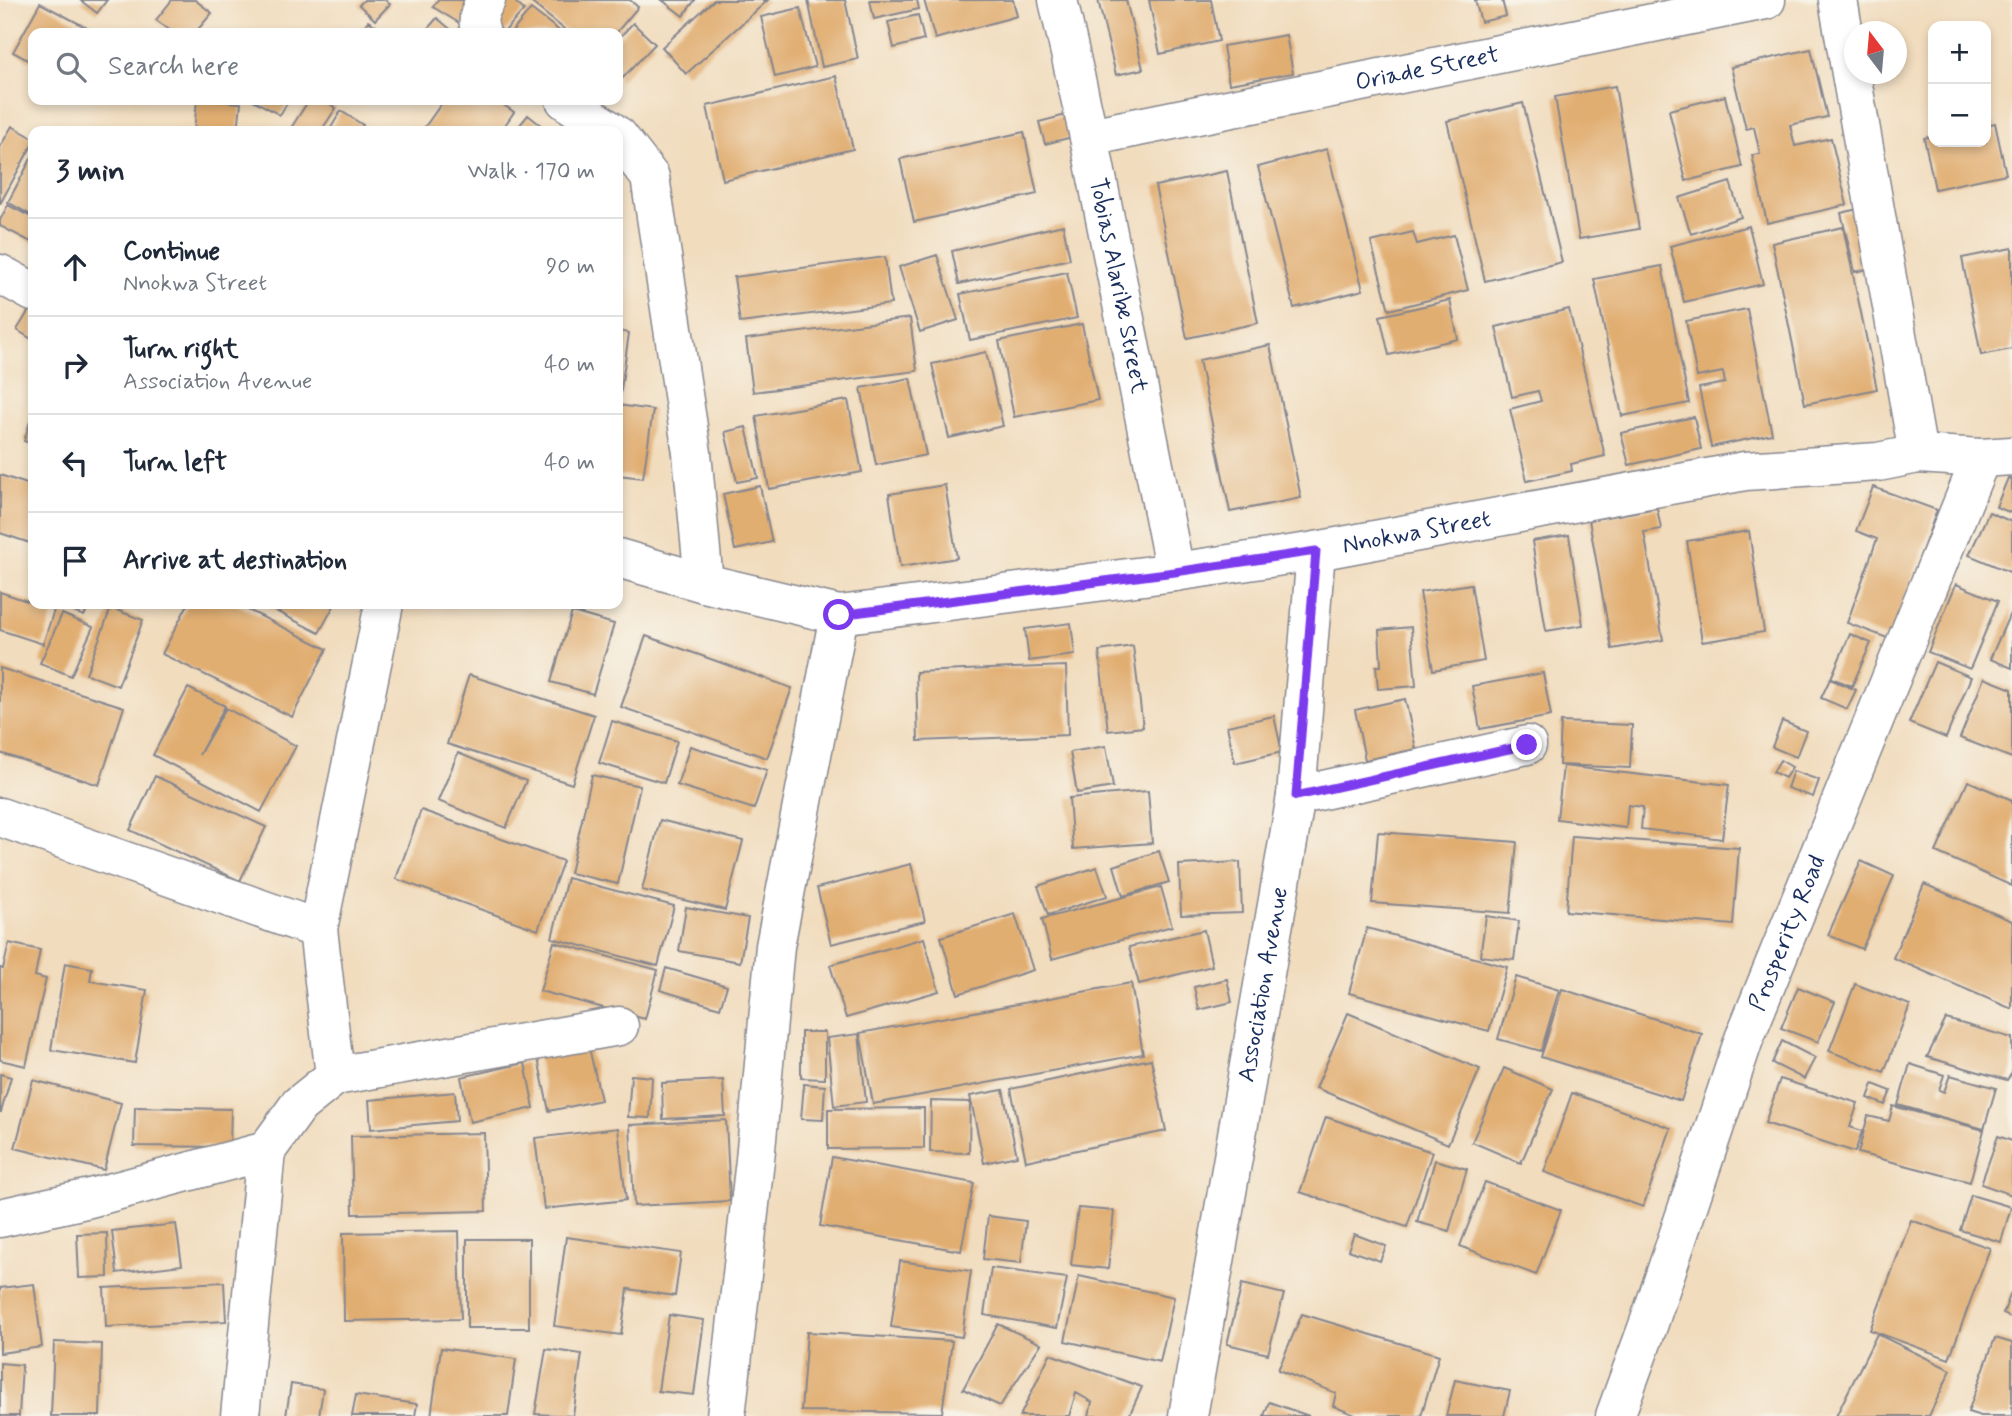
<!DOCTYPE html>
<meta charset="utf-8">
<style>
body{margin:0;font-family:Mynerve,sans-serif;background:#f6f6f7;color:#1f2937}
.controls{position:absolute;right:21px;top:21px;display:grid;overflow:hidden;border-radius:14px;box-shadow:0 4px 10px #0003}
.controls button{width:63px;height:63px;display:grid;place-items:center;padding:0;border:0;border-bottom:2px solid #e0e1e3;background:#fff;color:#1f2937;font:35px sans-serif}
.compass{position:absolute;left:1844px;top:21px;width:63px;height:63px;border-radius:50%;background:#fff;box-shadow:0 4px 10px #0003;rotate:344deg}
.stop{position:absolute;width:21px;height:21px;margin:-16px;border:5px solid #7c3aed;border-radius:50%;background:#fff}
.stop.end{background:#7c3aed;border-color:#fff;box-shadow:0 2px 7px #0008}
.list{margin:0;padding:0;list-style:none}
h2{display:flex;justify-content:space-between;align-items:center;height:91px;margin:0;padding:0 28px;font-size:30px}
h2 small{font-size:23px;font-weight:400;color:#747a83}
.list li{display:grid;grid-template-columns:46px 1fr auto;gap:21px;align-items:center;box-sizing:border-box;height:98px;padding:0 28px;border-top:2px solid #e0e1e3}
.list b{display:block;font-size:26px;white-space:nowrap}
.list p{margin:0;font-size:23px;white-space:nowrap;color:#747a83}
.list em{font-size:23px;font-style:normal;color:#747a83}
.icon{flex:none;width:38px;height:38px;fill:none;stroke:currentColor;stroke-width:2;stroke-linecap:round;stroke-linejoin:round}
.map{position:relative;flex:none;width:2012px;height:1416px;overflow:hidden}
.search{position:absolute;background:#fff;box-shadow:0 4px 10px #0003;left:28px;top:28px;width:595px;height:77px;display:flex;align-items:center;gap:18px;box-sizing:border-box;padding:0 24px;border-radius:14px;color:#747a83;font-size:26px}
.panel{position:absolute;background:#fff;box-shadow:0 4px 10px #0003;left:28px;top:126px;width:595px;height:483px;border-radius:14px}
.map>svg:first-child{display:block}
</style>
<div class="map">
<svg width="2012" height="1416" viewBox="0 0 2012 1416">
<rect width="100%" height="100%" fill="#f7f3e8"/>
<filter id="ink" filterUnits="userSpaceOnUse"><feTurbulence type="fractalNoise" baseFrequency=".0143" numOctaves="2"/><feDisplacementMap in="SourceGraphic" scale="14" xChannelSelector="R" yChannelSelector="G"/><feConvolveMatrix kernelMatrix="1 2 1 2 8 2 1 2 1" color-interpolation-filters="sRGB"/></filter>
<filter id="wash" filterUnits="userSpaceOnUse"><feTurbulence type="fractalNoise" baseFrequency=".00686" numOctaves="4" result="noise"/><feDisplacementMap in="SourceGraphic" scale="28" xChannelSelector="R" yChannelSelector="G"/><feGaussianBlur stdDeviation="1.57" result="paint"/><feColorMatrix in="noise" values="0 0 0 0 0 0 0 0 0 0 0 0 0 0 0 0 0 1.4 0 .05"/><feComposite in="paint" operator="in"/></filter>
<g filter="url(#wash)">
<rect width="100%" height="100%" fill="#f1dcbd"/>
<g id="blocks">
<path fill="#e1ae72" d="M80,0H107L97,13Z
M172,0H195L212,13L195,33H174L156,20Z
M364,0H385L390,4L375,20L359,5Z
M438,0H481L464,26L433,7Z
M503,0H513L524,10L504,32L487,18Z
M528,0H630L638,7L616,33H569Z
M662,0H695L683,16Z
M714,0H768L686,74L662,47Z
M808,0H845L858,59L822,67Z
M870,0H917L919,9L874,19Z
M924,0H1013L1017,16L935,39Z
M1098,0H1126L1143,69L1116,75Z
M1149,0H1211L1219,41L1160,54Z
M1475,0H1502L1506,16L1481,22Z
M40,3L93,31L92,33H33V63L13,52Z
M800,8L815,67L775,77L761,17Z
M531,9L562,33H511Z
M918,15L924,40L894,48L888,22Z
M437,18L455,33H424Z
M368,21L387,33H359Z
M633,23L655,44L618,83V39Z
M1286,35L1293,73L1229,84L1223,46Z
M1811,49L1827,117L1790,125L1795,146L1831,138L1847,205L1767,223L1752,155L1760,154L1754,127L1746,129L1731,67Z
M836,76L853,149L723,180L707,106Z
M1615,86L1639,229L1579,239L1555,97Z
M1725,96L1742,167L1686,181L1669,110Z
M197,100L241,103L238,131H194Z
M253,100H289L280,115Z
M309,100H324L336,108L321,131H289Z
M444,100H496L514,112L501,131H422Z
M1523,103L1562,262L1485,281L1447,121Z
M341,111L363,125L359,131H329Z
M1070,114L1076,136L1045,144L1039,122Z
M528,115L548,131H515Z
M1995,123L2006,174L1935,189L1924,138L1933,136V142H1986V125Z
M12,126L33,138V143L0,204V147Z
M1024,132L1037,194L914,222L900,159Z
M1327,149L1363,290L1294,308L1258,167Z
M33,155V216L8,202Z
M1227,171L1258,323L1187,338L1155,186Z
M1730,182L1741,217L1691,234L1679,198Z
M8,205L33,218V243L0,226V220Z
M1862,208L1877,267L1855,272L1841,213Z
M1063,225L1070,259L959,284L952,251Z
M1749,226L1763,284L1684,302L1670,246Z
M1843,227L1877,389L1805,404L1772,243Z
M1413,232L1417,244L1454,235L1468,290L1389,310L1371,242Z
M2012,248V349L1981,355L1962,258Z
M937,255L958,320L920,332L899,267Z
M885,257L891,304L740,323L734,277Z
M1662,266L1689,403L1622,416L1594,279Z
M1067,272L1077,318L970,340L960,294Z
M1450,300L1458,339L1389,355L1380,316Z
M31,307L33,309V340L17,330Z
M1569,309L1605,456L1571,464L1572,471L1527,481L1510,409L1541,401L1538,391L1512,397L1496,327Z
M1747,309L1772,434L1711,447L1699,388L1725,383L1723,372L1697,377L1686,321Z
M910,318L917,371L753,392L746,339Z
M1082,324L1098,400L1014,417L999,341Z
M618,331L629,333L620,397L618,396Z
M1270,345L1301,498L1230,512L1199,360Z
M986,352L1003,426L949,438L932,364Z
M910,378L926,455L876,465L861,388Z
M848,400L862,472L769,489L756,416Z
M618,405L653,410L643,478L618,475Z
M33,412V444L24,441Z
M1694,417L1701,449L1629,465L1621,433Z
M746,427L758,478L737,482L725,432Z
M0,475L33,486V544L0,533Z
M2008,478L2012,479V513L1996,507Z
M945,485L957,558L900,567L889,494Z
M760,486L772,542L735,550L723,494Z
M1873,487L1937,510L1890,639L1847,623L1877,539L1856,531Z
M1657,508L1661,529L1644,532L1663,640L1612,649L1589,520Z
M1989,512L2012,522V573L1969,555Z
M1749,531L1764,632L1702,642L1687,541Z
M1569,535L1583,625L1546,631L1532,541Z
M1471,584L1484,661L1433,670L1420,592Z
M1956,584L1998,601L1970,669L1928,652Z
M0,592L54,610L43,644L0,630Z
M55,604H90L84,616Z
M188,604H236L327,649L292,717L162,654Z
M262,604H335L319,633Z
M111,608L143,620L118,686L86,674Z
M2012,609V668L1990,659Z
M572,612L614,624L593,694L551,682Z
M62,614L93,627L71,676L40,663Z
M1071,623L1075,655L1029,661L1025,629Z
M1411,627L1416,686L1378,689L1376,666H1381L1379,630Z
M1850,634L1871,643L1852,686L1831,678Z
M646,636L792,688L767,758L621,707Z
M1133,646L1143,727L1108,731L1099,651Z
M1935,662L1971,677L1946,738L1909,723Z
M1066,666L1068,735L918,741L916,672Z
M0,668L124,707L99,785L0,753Z
M1543,673L1551,716L1480,729L1472,686Z
M469,675L594,715L572,784L447,744Z
M1984,678L2012,689V758L1960,738Z
M1830,679L1856,690L1847,709L1821,698Z
M188,688L225,706L199,755L226,708L296,746L261,812L153,755Z
M1405,699L1416,749L1365,760L1355,710Z
M1274,716L1282,752L1235,763L1227,726Z
M612,721L677,741L664,783L599,763Z
M1782,721L1806,731L1796,757L1772,747Z
M1561,722L1632,725L1630,768L1559,765Z
M690,746L767,770L754,809L677,785Z
M1106,746L1113,787L1077,793L1070,752Z
M458,753L526,781L506,828L438,801Z
M1780,760L1792,767L1785,778L1773,772Z
M1563,766L1729,785L1722,839L1641,829L1643,807L1628,805L1626,828L1557,819Z
M1793,771L1819,780L1813,797L1787,788Z
M592,775L640,786L618,884L570,873Z
M155,776L266,827L240,881L130,830Z
M1968,781L2012,800V886L1936,852Z
M1148,791L1152,843L1073,849L1069,798Z
M421,810L563,861L538,930L396,879Z
M660,820L743,841L725,910L642,890Z
M1378,832L1517,842L1510,913L1372,903Z
M1572,836L1739,848L1733,925L1566,911Z
M1159,851L1169,882L1123,896L1114,866Z
M1861,861L1894,876L1862,949L1828,935Z
M1240,862L1242,913L1181,915L1179,865Z
M911,864L925,921L831,944L817,888Z
M1097,867L1107,896L1048,915L1038,886Z
M567,878L674,906L658,966L552,938Z
M1924,884L2012,921V1009L1893,958Z
M1161,887L1172,926L1052,959L1042,919Z
M686,907L748,918L740,962L679,951Z
M1015,914L1033,970L958,994L941,937Z
M1486,916L1519,921L1514,960L1480,956Z
M1367,928L1507,967L1489,1031L1349,993Z
M1204,930L1212,966L1139,984L1129,947Z
M924,938L939,991L846,1018L830,965Z
M554,942L658,970L645,1019L540,991Z
M9,943L40,950L35,976L46,979L26,1066L0,1060V968L3,969Z
M65,963L92,968L90,981L147,990L135,1063L51,1050Z
M666,968L727,986L720,1008L660,990Z
M1516,977L1559,990L1541,1051L1498,1039Z
M1227,979L1232,1002L1199,1010L1194,987Z
M1131,983L1143,1054L873,1104L860,1033Z
M1855,984L1910,1005L1884,1072L1829,1051Z
M1798,987L1835,1002L1818,1042L1781,1028Z
M1562,989L1702,1034L1681,1101L1541,1057Z
M1348,1013L1480,1069L1448,1144L1316,1088Z
M1946,1019L2012,1038V1073L2007,1080L1927,1057Z
M801,1032H825V1079L801,1078Z
M859,1034L866,1102L834,1106L827,1038Z
M1782,1041L1815,1058L1804,1079L1772,1063Z
M588,1043L601,1100L549,1111L537,1054Z
M1151,1059L1166,1131L1026,1161L1011,1089Z
M525,1063L534,1108L470,1122L461,1077Z
M1910,1064L1944,1075L1939,1090L1944,1092L1950,1075L1996,1088L1984,1129L1898,1105Z
M1504,1068L1553,1089L1521,1163L1472,1142Z
M0,1074L11,1077L1,1112H0Z
M631,1075L652,1077L650,1118L628,1117Z
M1780,1079L1858,1103L1850,1127L1862,1131L1855,1152L1765,1123Z
M33,1080L121,1103L104,1170L15,1148Z
M723,1080L725,1116L663,1119L662,1083Z
M804,1084L825,1086L823,1120L801,1119Z
M1873,1084L1891,1091L1885,1105L1868,1098Z
M1003,1090L1017,1156L984,1163L970,1096Z
M455,1092L457,1121L371,1129L369,1100Z
M1572,1093L1671,1128L1643,1207L1544,1172Z
M931,1101L970,1102L969,1153L930,1152Z
M1893,1106L1984,1130L1970,1182L1858,1153L1868,1116L1889,1121Z
M135,1107L231,1109L230,1147L134,1146Z
M924,1108V1148L828,1149V1109Z
M1326,1117L1432,1152L1407,1227L1300,1192Z
M726,1120L730,1201L634,1206L630,1125Z
M618,1128L626,1200L544,1209L535,1138Z
M484,1133L486,1211L353,1214L351,1136Z
M1998,1136L2012,1141V1195L1981,1184Z
M832,1157L974,1183L961,1251L820,1226Z
M1435,1160L1467,1169L1449,1231L1417,1222Z
M1485,1182L1561,1210L1536,1275L1460,1246Z
M1971,1195L2011,1207L2001,1242L1960,1230Z
M1078,1208L1114,1211L1108,1269L1071,1265Z
M988,1216L1026,1221L1021,1263L983,1259Z
M1911,1220L1990,1248L1949,1359L1870,1330Z
M176,1224L182,1265L117,1273L112,1231Z
M459,1231L461,1319L344,1321L343,1233Z
M107,1233L108,1277L79,1278L77,1234Z
M1354,1234L1386,1246L1380,1261L1348,1250Z
M566,1237L681,1253L675,1296L628,1289L621,1335L554,1326Z
M467,1239H529V1328H467Z
M900,1261L971,1271L962,1337L891,1327Z
M991,1268L1067,1278L1057,1328L984,1315Z
M1079,1276L1174,1297L1160,1362L1065,1341Z
M224,1282L226,1321L106,1327L104,1288Z
M34,1284L42,1347L0,1353V1288Z
M1242,1284L1284,1294L1268,1354L1227,1344Z
M2012,1290V1318L2003,1314Z
M1302,1314L1439,1355L1421,1416H1357L1333,1406L1336,1393L1278,1370Z
M669,1315L704,1320L694,1395L658,1391Z
M998,1324L1041,1344L1000,1406L963,1389Z
M807,1332L952,1341L942,1413L801,1411Z
M1877,1334L1951,1370L1929,1416H1836Z
M1995,1338L2012,1343V1416H1981L1968,1412Z
M54,1342L102,1344L100,1416H51Z
M441,1348L516,1359L508,1416H431Z
M546,1349L582,1354L573,1416L535,1414Z
M1050,1354L1142,1387L1129,1416H1089L1092,1402L1076,1393L1069,1416H1020Z
M0,1363L22,1365L19,1416H0Z
M1455,1380L1510,1391L1504,1416H1446Z
M291,1384L323,1389L319,1416H286Z
M356,1395L417,1404L415,1416H352Z
M1269,1402L1309,1416H1264Z"/>
</g>
</g>
<g filter="url(#ink)">
<use href="#blocks" fill-opacity="0" stroke="#86868e" stroke-width="2"/>
<g fill="none" stroke-linecap="round" stroke-linejoin="round">
<g stroke="#86868e" stroke-width="41">
<g id="minor">
<path id="s1" d="M1058,0L1089,137L1175,572"/>
<path d="M1838,0L1918,454"/>
<path d="M481,33C476,21 479,11 486,0"/>
<path d="M565,100L611,131"/>
<path d="M618,136L650,177L692,453L704,583"/>
<path id="s2" d="M1089,137L1766,0"/>
<path d="M0,274L33,292"/>
<path id="s3" d="M618,558L704,583L839,615L1175,572L1316,551L1745,471L1878,462L1918,454L1981,458L2012,456"/>
<path d="M1296,796L1527,745"/>
<path d="M0,817L318,929L384,604"/>
<path d="M335,1076L619,1026"/>
<path d="M0,1218L90,1198L266,1151L299,1105L335,1076L318,929"/>
<path d="M240,1416L266,1151"/>
<path d="M726,1416L755,1160L775,946L839,615"/>
<path id="s4" d="M1188,1416L1296,796L1316,551"/>
<path id="s5" d="M1615,1416L1649,1323L1744,1039L1981,458"/>
</g>
</g>
<use href="#minor" stroke="#fff" stroke-width="38"/>
</g>
</g>
<g fill="none" stroke-linecap="round" stroke-linejoin="round" filter="url(#ink)">
<path stroke="#7c3aed" stroke-width="9" d="M839,615L1175,572L1316,551L1296,796L1527,745"/>
</g>
<g text-anchor="middle" dominant-baseline="central" stroke-width="5" stroke-linejoin="round" paint-order="stroke">
<g font-size="24" fill="#1b2f5e" stroke="#f7f3e8">
<text stroke="none"><textPath href="#s2" startOffset="345">Oriade Street</textPath></text>
<text stroke="none"><textPath href="#s1" startOffset="292">Tobias Alaribe Street</textPath></text>
<text stroke="none"><textPath href="#s3" startOffset="812">Nnokwa Street</textPath></text>
<text stroke="none"><textPath href="#s5" startOffset="513">Prosperity Road</textPath></text>
<text stroke="none"><textPath href="#s4" startOffset="438">Association Avenue</textPath></text>
</g>
</g>
</svg>
<div class="controls">
<button>+</button>
<button>−</button>
</div>
<svg class="compass" viewBox="-18 -18 36 36"><path d="M0-13l5 13h-10z" fill="#e53935"/><path d="M0 13l5-13h-10z" fill="#747a83"/></svg>
<div class="stop" style="left:839px;top:615px"></div>
<div class="stop end" style="left:1527px;top:745px"></div>
<div class="search"><svg class="icon" aria-label="search" viewBox="0 0 24 24"><circle cx="10" cy="10" r="6"/><path d="M15 15l6 6"/></svg>Search here</div>
<section class="panel">
<h2>3 min<small>Walk · 170 m</small></h2>
<ul class="list">
<li><svg class="icon" aria-label="ahead" viewBox="0 0 24 24"><path d="M12 20V5M6 11l6-6 6 6"/></svg><div><b>Continue</b><p>Nnokwa Street</p></div><em>90 m</em></li>
<li><svg class="icon" aria-label="right" viewBox="0 0 24 24"><path d="M7 20v-9h11M14 6l5 5-5 5"/></svg><div><b>Turn right</b><p>Association Avenue</p></div><em>40 m</em></li>
<li><svg class="icon" aria-label="left" viewBox="0 0 24 24"><path d="M17 20v-9H6M10 6l-5 5 5 5"/></svg><div><b>Turn left</b></div><em>40 m</em></li>
<li><svg class="icon" aria-label="arrive" viewBox="0 0 24 24"><path d="M6 21V4h12l-3 4 3 4H6"/></svg><div><b>Arrive at destination</b></div></li>
</ul>
</section>
</div>
